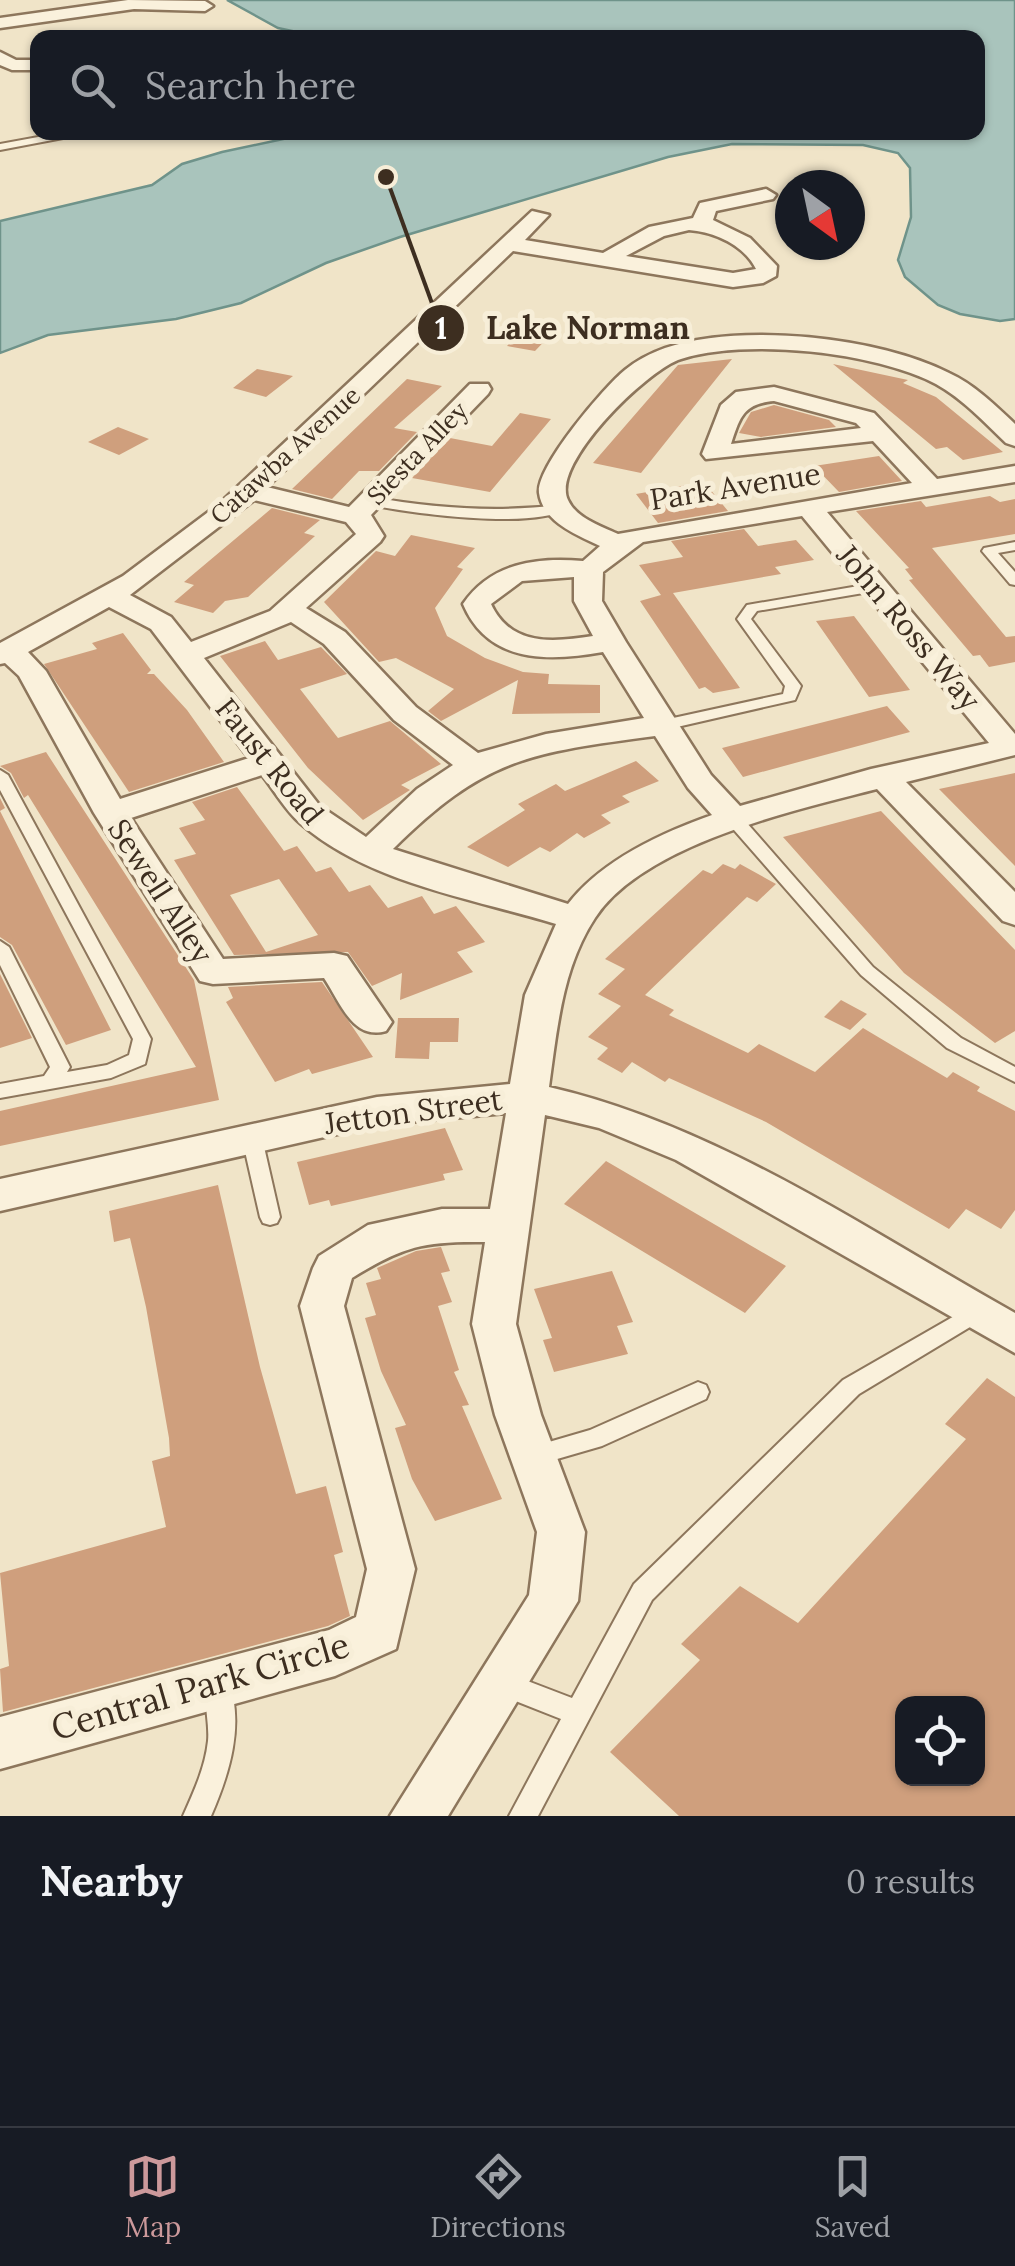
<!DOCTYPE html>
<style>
body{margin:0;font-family:Lora,serif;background:#242831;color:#f1f3f6}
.controls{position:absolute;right:30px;bottom:30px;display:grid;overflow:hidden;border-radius:20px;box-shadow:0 2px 8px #0004}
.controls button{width:90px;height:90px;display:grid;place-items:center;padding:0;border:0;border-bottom:2px solid #363941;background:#171b24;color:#f1f3f6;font:50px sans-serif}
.compass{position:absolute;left:775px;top:170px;width:90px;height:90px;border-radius:50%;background:#171b24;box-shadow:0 2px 8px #0004;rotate:147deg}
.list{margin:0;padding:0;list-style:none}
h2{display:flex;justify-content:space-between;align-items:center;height:130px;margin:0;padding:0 40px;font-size:42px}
h2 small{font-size:32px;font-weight:400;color:#9ea1a6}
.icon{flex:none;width:55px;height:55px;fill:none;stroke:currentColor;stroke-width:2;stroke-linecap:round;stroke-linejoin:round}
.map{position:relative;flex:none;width:1015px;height:1816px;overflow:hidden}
.search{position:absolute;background:#171b24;box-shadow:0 2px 8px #0004;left:30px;right:30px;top:30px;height:110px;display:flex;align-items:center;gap:25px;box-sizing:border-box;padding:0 35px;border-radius:20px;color:#9ea1a6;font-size:38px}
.sheet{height:310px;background:#171b24}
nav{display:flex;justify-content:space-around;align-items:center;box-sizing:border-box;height:140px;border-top:2px solid #363941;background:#171b24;font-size:28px;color:#9ea1a6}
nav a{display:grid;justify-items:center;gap:5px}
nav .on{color:#cc999b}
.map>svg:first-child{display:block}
</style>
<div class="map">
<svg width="1015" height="1816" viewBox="0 0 1015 1816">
<rect width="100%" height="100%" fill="#f0e4c8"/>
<path fill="#a9c4bc" stroke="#6f938a" stroke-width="2.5" d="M227,0H1015V319L1000,321L960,314L938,305L905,277L898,260L911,217L910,168L898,153L863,145L732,144L668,157L400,237L326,263L241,303L176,319L48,335L0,353V221L152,185L182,164L222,152L316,132H978V38L320,37L278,28Z"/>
<path fill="#cf9f7d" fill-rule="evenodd" d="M530,322L558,327L535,351L507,346Z
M732,359L641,473L593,463L678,365Z
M833,364L908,380L903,383L936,397L1003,452L963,460L947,447L936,449Z
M257,369L293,376L266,397L233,388Z
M407,379L442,386L394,428L417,432L379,471H359L332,499L292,489Z
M774,405L829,420L836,427L761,437L739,433L751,412Z
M520,413L551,419L490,492L412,478L450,438L492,446Z
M118,427L149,439L119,455L88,442Z
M879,456L902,481L839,492L814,466Z
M704,482L728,511L658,523L636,494Z
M990,496L1000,502L1015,499V534L932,548L1006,637L1015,636V662L989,667L980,655L973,656L909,580L913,579L905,569L909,568L856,511L921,501L926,507Z
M272,508L320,520L304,533L315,536L248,597L225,601L213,613L174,602L194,585L184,582Z
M744,529L758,546L796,540L814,560L775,567L781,574L673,593L740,688L713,693L705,687L699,689L640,601L661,595L639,565L683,557L671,541Z
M411,535L475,548L457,567L463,569L435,608L447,636L485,658L523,672L549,674L548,684L600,685V713L512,714L518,680L441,721L428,711L454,689L396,658L379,662L324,602L376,551L395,556Z
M854,616L910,690L869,697L816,621Z
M123,633L151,670L147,674H154L187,710L224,762L129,792L44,664L97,649L92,643Z
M265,641L278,660L321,647L347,674L300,689L338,738L390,721L441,764L401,785L410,790L363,820L308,768L220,656Z
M887,706L910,732L743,777L722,748Z
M46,752L194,980L219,1100L0,1146V1111L196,1067L28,795L24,798L11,773L0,766Z
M636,761L659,781L622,796L630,802L601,815L611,823L584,838L577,833L550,852L540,847L508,867L467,847L525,810L518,804L556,784L565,791Z
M1015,773V866L939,789Z
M237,787L284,851L297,846L316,872L331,867L349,892L370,885L388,908L422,896L434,914L456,906L485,942L457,952L473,972L400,1000L402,973L372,986L348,952L234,955L174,860L196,854L179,828L205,820L192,802ZM279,879L318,935L266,952L230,895Z
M0,798L5,808L0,811L111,1030L66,1045L12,945L0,937Z
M881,811L1015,950V1031L995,1043L904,973L783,837Z
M723,864L735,869L740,864L776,884L757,902L747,897L645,995L674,1010L669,1015L748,1053L759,1044L815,1072L863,1028L947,1078L953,1072L980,1087L977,1091L1015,1111V1210L1001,1229L966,1209L949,1229L766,1122L669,1078L665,1082L632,1062L622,1073L597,1059L608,1048L588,1037L621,1006L598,994L625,969L605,959L703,870L712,874Z
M0,974L32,1038L0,1048Z
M322,982L373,1057L312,1074L309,1069L275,1082L226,1002L233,998L228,987Z
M841,1000L867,1014L850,1030L824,1017Z
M398,1018H459L458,1042H430L429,1059L395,1058Z
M445,1128L463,1170L443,1174L445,1180L331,1206L329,1200L309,1205L297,1162Z
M606,1161L786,1266L745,1313L564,1204Z
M218,1185L260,1367L296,1494L326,1486L343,1552L334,1555L350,1616L328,1626L3,1712L0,1669L9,1666L0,1573L166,1527L152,1461L170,1456L169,1438L146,1307L130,1238L114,1242L109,1211Z
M441,1247L450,1271L441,1273L452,1302L438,1306L459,1370L454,1372L469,1405L462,1406L502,1499L435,1521L412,1479L395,1428L406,1425L381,1371L365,1318L376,1315L366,1283L381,1279L377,1268L416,1251Z
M612,1271L633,1322L617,1326L628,1354L554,1372L543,1340L552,1338L534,1289Z
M987,1378L1015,1397V1816H679L610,1752L700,1660L681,1644L740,1586L798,1623L966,1439L945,1424ZM902,1704H978V1778H902Z"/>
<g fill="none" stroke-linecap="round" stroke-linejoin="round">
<g stroke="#8d765c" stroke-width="4">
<path id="lane" d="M60,133L63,134V138L0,150V144Z
M371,497C434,508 495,513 559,505L566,509C531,530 408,513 366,504L364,501Z
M1015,542V550L998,553L1015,572V585L1010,584L982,551L984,548Z
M876,583L881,584V590L757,611L751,619L801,686L795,700L664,730L656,725L664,720L783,694L785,686L737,619L747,605Z
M0,770L8,775L151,1039L145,1064L111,1078L0,1098V1084L44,1076L50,1067L0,965V941L9,947L70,1067L67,1072L107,1065L129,1055L133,1039L0,790Z
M733,813L739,814L873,967L961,1038L1015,1067V1082L947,1048L861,975L727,822L725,818Z
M252,1131L259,1133L262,1138L280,1217L277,1223L270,1225L263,1223L260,1217L242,1138L245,1133Z
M977,1303L985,1306L988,1312L985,1318L859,1394L652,1600L538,1816H509L561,1719L495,1693L491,1684L495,1675L504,1672L572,1698L634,1584L843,1380Z
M698,1382L706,1385L709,1392L706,1399L602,1446L533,1466L525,1463L521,1456L525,1449L590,1430Z
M218,1675L227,1678C246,1722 229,1775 211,1816H183C194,1791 205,1768 208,1741C210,1721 201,1696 209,1678Z"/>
</g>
<g stroke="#8d765c" stroke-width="5">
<path id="street" d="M128,0L205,1L213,6L205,11L134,9L0,28V18Z
M0,52L16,60H38V70H12L0,65Z
M766,189L776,195L773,199L716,211L713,220L750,238L777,266L776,276L763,283L733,287L513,251L267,487L349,507L470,384H488L491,389L488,394L371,515L384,536L380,542L306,608L345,632L416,707L478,753L546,734L644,718L603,652C547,662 488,663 463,604C491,563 536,557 583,561L600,546C577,535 543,522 539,493C536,467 604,387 625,370C637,360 651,353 665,348C740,322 879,337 949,373C975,385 995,405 1015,424V446L1006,443C984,422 963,399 936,384C875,352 747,338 681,359C648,369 550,464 568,500C576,518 601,526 618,534L912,483L873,441L706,459L702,454L721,405L736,392L774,387L874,413L937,479L1015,466V482L827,512L1015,734V755L906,782L1015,892V925L1003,921L877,789C795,810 643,844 595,918C562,968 557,1030 549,1087C718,1126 865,1229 1015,1313V1353L676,1160L599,1128L545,1115L516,1324L541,1415L585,1532L578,1601L448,1816H390L529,1595L537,1532L495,1415L472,1324L485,1242C425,1241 403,1246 352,1278L344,1306L415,1569L396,1649L335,1676L0,1769V1717L329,1630L356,1617L367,1569L300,1306L313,1268L319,1256L368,1225L442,1209H490L506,1113L377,1125L0,1211V1179L377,1097L510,1084L525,995L556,924C471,898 368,883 300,823C285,810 274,790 262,775L131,818L223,959L334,953L347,956L392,1022L386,1031C353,1041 340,1002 324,978L213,984L200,981L94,813L19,676L5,663L0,664V643L123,576L219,504L532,211L549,215L525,240L603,253L649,227L693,218L700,203ZM689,230C715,232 744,245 756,269L733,273L626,256L664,236ZM774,401L856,423L861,428L731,444C740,417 743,404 774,401ZM254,500L346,522L356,534L270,611L191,642L171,617L130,595ZM802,516L989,743L871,769L740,806L711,775L626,642L602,601L603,572L643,542ZM574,577V601L593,636C553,642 511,647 491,604L522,581ZM109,607L151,629L249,758L120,799L46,671L28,652ZM291,622L324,644L394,720L453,765L417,789L366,837L320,806L204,658ZM655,736L688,788L712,815C661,833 602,860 568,904L393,849C486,757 529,753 655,736Z"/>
</g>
<use href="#lane" fill="#faf1dc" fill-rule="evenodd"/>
<use href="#street" fill="#faf1dc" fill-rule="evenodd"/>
</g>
<g text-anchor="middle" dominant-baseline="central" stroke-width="10" stroke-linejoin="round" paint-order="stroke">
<g font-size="25" fill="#3d2e20" stroke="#f7eed8">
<text transform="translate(417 453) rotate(-46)">Siesta Alley</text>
<text transform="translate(285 455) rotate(-42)">Catawba Avenue</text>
</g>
<g font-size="30" fill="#3d2e20" stroke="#f7eed8">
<text transform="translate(735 486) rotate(-9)">Park Avenue</text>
<text transform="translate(909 627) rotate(50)">John Ross Way</text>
<text transform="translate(270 761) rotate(51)">Faust Road</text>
<text transform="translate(161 891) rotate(57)">Sewell Alley</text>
<text transform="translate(413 1111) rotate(-8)">Jetton Street</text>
</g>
<g font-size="35" fill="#3d2e20" stroke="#f7eed8">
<text transform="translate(200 1686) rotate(-16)">Central Park Circle</text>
</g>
</g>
<path fill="none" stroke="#3d2e20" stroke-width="4" d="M386 177L441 328"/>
<g fill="#3d2e20" stroke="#f7eed8" stroke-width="4">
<circle cx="386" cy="177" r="10"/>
<circle cx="441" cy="328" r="25"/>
</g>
<g font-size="30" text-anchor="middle" font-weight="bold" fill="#fff">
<text x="441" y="339">1</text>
</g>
<g font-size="32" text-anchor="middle" font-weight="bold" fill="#3d2e20" stroke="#f7eed8" stroke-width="10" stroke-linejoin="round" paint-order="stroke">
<text x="588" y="339">Lake Norman</text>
</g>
</svg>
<div class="controls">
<button><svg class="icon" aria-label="locate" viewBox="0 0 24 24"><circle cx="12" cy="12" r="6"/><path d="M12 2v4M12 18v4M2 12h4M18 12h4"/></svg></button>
</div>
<svg class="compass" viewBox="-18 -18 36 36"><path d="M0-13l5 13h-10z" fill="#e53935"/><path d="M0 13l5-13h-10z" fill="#9ea1a6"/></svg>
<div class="search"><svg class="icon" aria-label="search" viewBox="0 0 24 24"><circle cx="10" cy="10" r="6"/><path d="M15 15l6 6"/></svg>Search here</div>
</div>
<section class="sheet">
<h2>Nearby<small>0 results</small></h2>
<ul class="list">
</ul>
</section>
<nav>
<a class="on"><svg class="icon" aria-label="map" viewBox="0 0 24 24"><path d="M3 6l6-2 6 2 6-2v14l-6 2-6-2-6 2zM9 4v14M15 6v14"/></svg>Map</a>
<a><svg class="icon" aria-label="directions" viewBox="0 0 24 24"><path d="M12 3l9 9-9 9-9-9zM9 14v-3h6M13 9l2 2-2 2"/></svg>Directions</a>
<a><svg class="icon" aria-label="saved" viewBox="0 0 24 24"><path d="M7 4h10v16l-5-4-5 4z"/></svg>Saved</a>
</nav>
